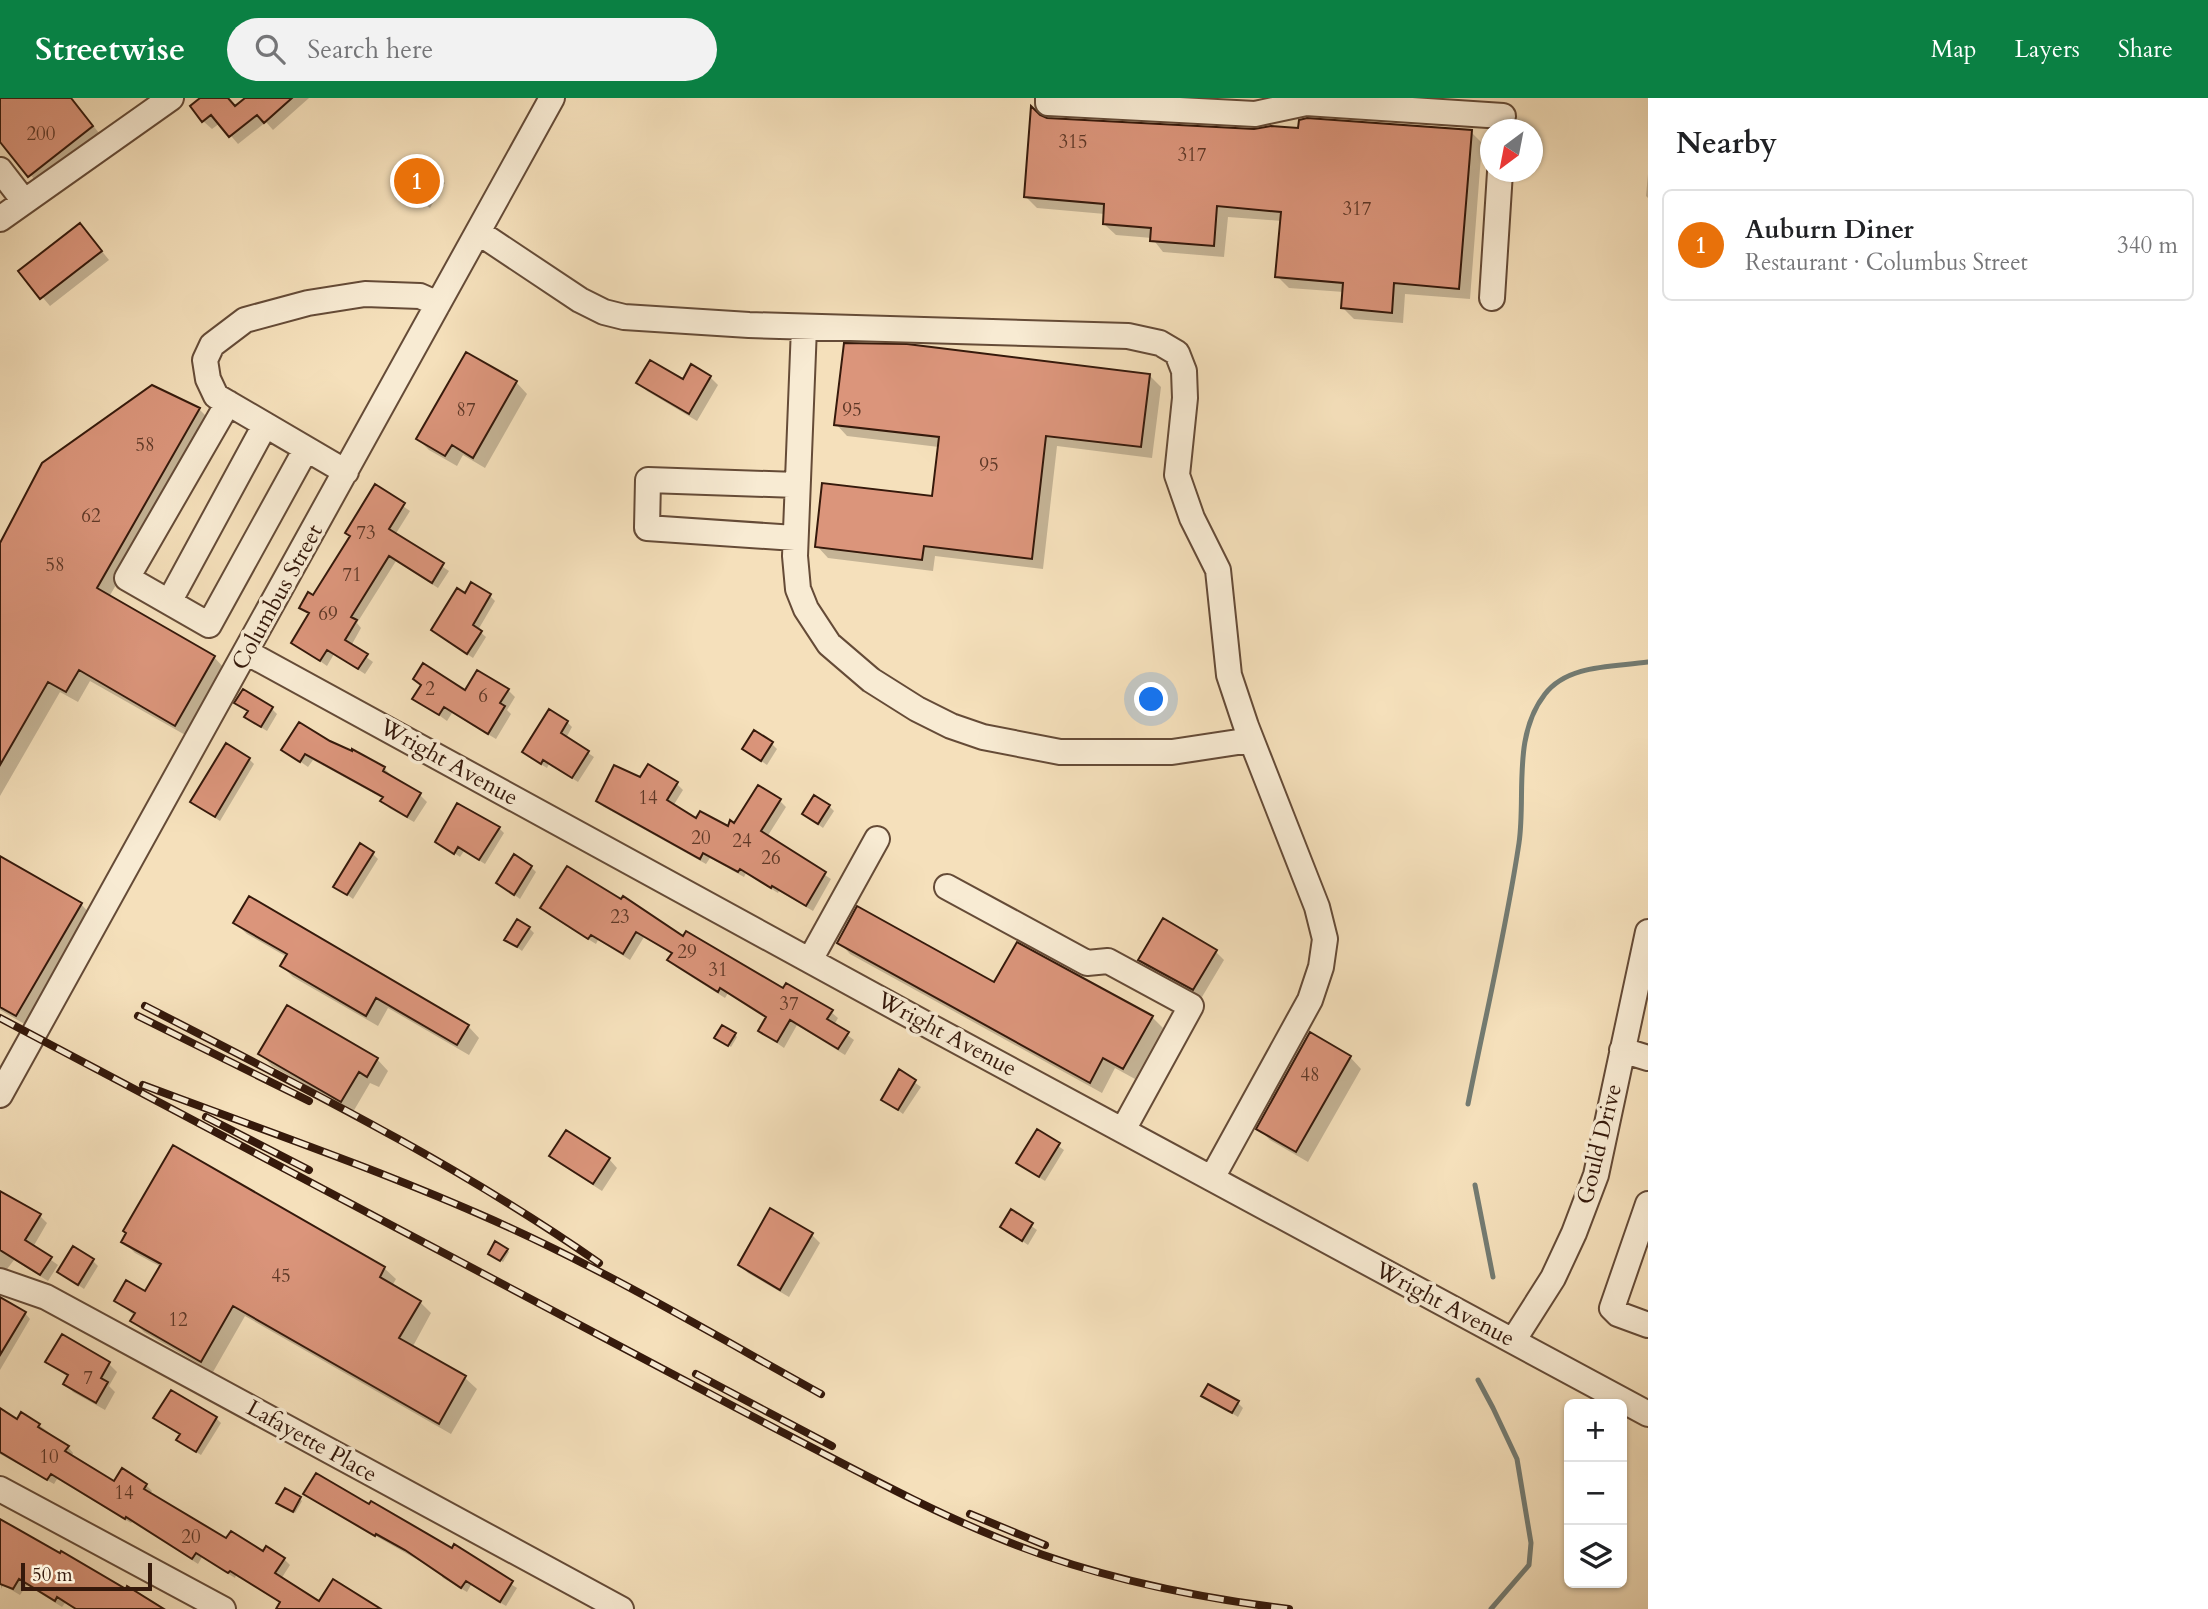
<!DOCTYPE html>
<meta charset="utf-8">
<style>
body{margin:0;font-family:Cardo,serif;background:#f2f2f2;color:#202124}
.controls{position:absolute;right:21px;bottom:21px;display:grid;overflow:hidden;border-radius:10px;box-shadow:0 2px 5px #0004}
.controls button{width:63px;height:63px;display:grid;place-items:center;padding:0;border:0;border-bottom:2px solid #e0e0e0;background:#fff;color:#202124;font:35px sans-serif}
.compass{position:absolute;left:1480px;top:21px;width:63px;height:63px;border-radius:50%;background:#fff;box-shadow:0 2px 5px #0004;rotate:212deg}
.scale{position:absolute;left:21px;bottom:18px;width:131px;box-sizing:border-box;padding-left:7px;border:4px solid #35190b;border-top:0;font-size:19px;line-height:24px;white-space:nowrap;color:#35190b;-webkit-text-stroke:5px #f8ebd3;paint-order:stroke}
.you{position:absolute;left:1152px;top:602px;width:24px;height:24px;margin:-18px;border:5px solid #fff;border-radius:50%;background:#1a73e8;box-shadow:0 0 0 10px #1a73e833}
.badge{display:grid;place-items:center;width:46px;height:46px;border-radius:50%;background:#0b8043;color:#fff;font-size:23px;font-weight:700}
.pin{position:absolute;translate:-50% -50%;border:4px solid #fff;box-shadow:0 2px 7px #0006}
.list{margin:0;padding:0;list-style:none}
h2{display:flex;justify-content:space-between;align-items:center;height:91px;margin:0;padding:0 28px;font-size:30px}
h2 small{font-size:23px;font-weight:400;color:#757577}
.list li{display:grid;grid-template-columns:46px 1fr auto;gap:21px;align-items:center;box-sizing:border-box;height:112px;margin:0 14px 14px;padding:0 14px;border:2px solid #e0e0e0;border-radius:10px}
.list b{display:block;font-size:26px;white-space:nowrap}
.list p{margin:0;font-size:23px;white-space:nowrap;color:#757577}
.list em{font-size:23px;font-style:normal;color:#757577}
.icon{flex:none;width:38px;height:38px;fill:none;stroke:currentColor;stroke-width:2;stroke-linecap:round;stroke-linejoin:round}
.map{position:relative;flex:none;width:1648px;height:1511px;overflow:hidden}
header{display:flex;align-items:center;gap:42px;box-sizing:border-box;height:98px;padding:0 35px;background:#0b8043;color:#fff}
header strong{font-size:33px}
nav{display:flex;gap:38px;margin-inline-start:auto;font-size:24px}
.search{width:490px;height:63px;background:#f2f2f2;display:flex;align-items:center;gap:18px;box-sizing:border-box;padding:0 24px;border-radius:38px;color:#757577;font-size:26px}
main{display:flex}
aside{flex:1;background:#fff}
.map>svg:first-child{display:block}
</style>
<header>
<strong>Streetwise</strong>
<div class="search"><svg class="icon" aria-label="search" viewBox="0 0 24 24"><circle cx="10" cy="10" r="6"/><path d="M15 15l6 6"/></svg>Search here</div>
<nav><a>Map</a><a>Layers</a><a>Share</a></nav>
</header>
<main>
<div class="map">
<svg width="1648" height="1511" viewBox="0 0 1648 1511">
<rect width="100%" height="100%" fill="#f5e0bb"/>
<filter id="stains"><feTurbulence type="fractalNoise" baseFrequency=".00286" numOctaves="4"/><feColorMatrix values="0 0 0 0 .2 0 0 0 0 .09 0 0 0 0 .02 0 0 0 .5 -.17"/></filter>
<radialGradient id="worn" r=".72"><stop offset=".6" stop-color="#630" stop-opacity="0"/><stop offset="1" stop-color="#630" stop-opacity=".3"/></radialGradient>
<path fill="#0003" d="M0,0H71L103,40L41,89L0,41Z
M203,0H228L236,10L247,0H309L273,32L266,24L238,46L220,25L212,31L203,23Z
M1041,19L1047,22L1254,33L1471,34L1482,45L1470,201L1405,196L1403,225L1354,221L1343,210L1344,194L1289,190L1277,178L1282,123L1228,119L1224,159L1163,154L1152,140L1116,137L1104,126L1105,116L1037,110L1026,99Z
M1648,76V100L1646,98Z
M440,80L445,85L430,110L397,88Z
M88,136L109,162L50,208L21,174Z
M1149,277L1161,289L1152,360L1057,348L1043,471L935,458L933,473L828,460L817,448L933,400L939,349L847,338L836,326Z
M710,279L718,287L697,323L647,293L638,285L683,283Z
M516,284L527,296L485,370L463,357L457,368L429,352L418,341Z
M152,289L199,311L211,323L109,499L214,559L225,571L187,638L90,583L78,604L60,594L0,698V449Z
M375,389L410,413L395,437L449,473L438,490L396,463L357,525L361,530L351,548L373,564L365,576L334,556L327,568L293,544L310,517L301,509L314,500L351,439Z
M465,497L490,498L495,503L478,532L486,539L473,560L438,537Z
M508,592L515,599L507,612L511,616L496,641L452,615L447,623L415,600L466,594Z
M237,605L272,611L277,616L267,633L252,624L247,618L249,614Z
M567,624L572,629L566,640L594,659L578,684L549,666L547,670L529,659Z
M329,644L384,670L391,677L390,679L420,697L427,704L414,724L389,710L383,703L384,701L313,662L308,669L284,652Z
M772,646L777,651L767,667L744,651Z
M249,661L254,666L220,723L198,709Z
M677,686L683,692L673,708L697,723L728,730L780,703L786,709L767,739L831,781L813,813L779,793L778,795L746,775L744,779L710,760L706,766L604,709L598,703Z
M829,708L834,713L823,730L804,716Z
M499,730L504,735L485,766L464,753L460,759L437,743Z
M373,756L378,761L353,801L335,788Z
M0,760L81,806L92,818L28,928L0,912Z
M531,769L536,774L520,801L498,785Z
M542,810L683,840L784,893L831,914L838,920L834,927L854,942L845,957L797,927L784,950L760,933L767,920L728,895L725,900L676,869L670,862L673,857L644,839L630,862L598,842L596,846L549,817Z
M235,825L468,928L479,940L469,957L388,910L378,928L293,879L282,868L287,859L247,836Z
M529,830L534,835L522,853L506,841Z
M839,844L995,887L1152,919L1163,930L1135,981L1115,970L1102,995L850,856Z
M1216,854L1224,862L1202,899L1148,870L1140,862Z
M735,937L737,939L731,949L719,941Z
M261,956L377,961L388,973L379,989L370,985L353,1014L272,968Z
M1350,959L1361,971L1308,1064L1270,1042L1258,1030Z
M900,974L921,989L903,1016L883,1001Z
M1038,1034L1064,1052L1045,1083L1024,1070Z
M551,1058L609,1061L617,1070L602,1093L560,1066Z
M0,1095L40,1118L47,1125L33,1149L58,1167L48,1183L14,1162L4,1175L0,1172Z
M1012,1114L1037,1132L1028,1147L1002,1129Z
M812,1137L820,1145L789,1199L748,1175L740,1166Z
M123,1143L384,1170L396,1181L392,1188L420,1204L431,1215L412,1250L465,1280L477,1291L451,1336L245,1218L213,1274L144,1234L132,1222L135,1218L116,1203L146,1196L161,1169L135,1155Z
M507,1152L509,1154L503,1164L492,1157Z
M93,1163L98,1168L84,1191L59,1174Z
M0,1202L25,1215L30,1221L0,1272Z
M47,1264L109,1266L117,1274L109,1288L115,1294L105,1312L73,1294L65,1285L68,1279Z
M1204,1298L1238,1305L1243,1310L1238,1319Z
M0,1312L17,1323L39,1327L68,1349L73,1355L71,1359L114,1386L146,1387L152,1393L150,1396L227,1442L284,1461L290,1467L281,1481L320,1505L378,1511H282V1506L236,1477L235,1480L202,1459L198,1466L133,1423L131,1425L57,1381L54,1386L0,1356Z
M155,1320H216L221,1325L201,1357L184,1347L181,1338Z
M305,1396L452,1452L454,1449L517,1490L506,1508L471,1487L467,1494L443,1480L439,1474L311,1401Z
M300,1401L302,1403L295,1415L281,1407Z
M0,1424L126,1493L164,1511H75L65,1505L62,1509L27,1487L20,1497L3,1487L1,1491Z"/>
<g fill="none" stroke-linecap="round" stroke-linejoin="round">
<path stroke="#737b72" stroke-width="5" d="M1468,1006C1485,920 1506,832 1519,745C1526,697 1512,638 1545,596C1568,566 1614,569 1648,564
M1475,1087L1493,1179
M1478,1282L1493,1310L1517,1361L1531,1445L1529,1467L1491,1511"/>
</g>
<path fill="#db957b" stroke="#35190b" stroke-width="2" d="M0,0H71L93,28L28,79L0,44Z
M200,0H228L235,8L245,0H292L264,25L257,17L229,39L211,17L202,24L190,8Z
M1031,8L1040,17L1047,20L1254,31L1271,28L1298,30L1299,22L1307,20L1472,32L1459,191L1394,185L1392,215L1341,210L1343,185L1275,179L1281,114L1217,108L1214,148L1150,143L1151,130L1103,126L1104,106L1024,99Z
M412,61L441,79L424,106L395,88Z
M80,125L102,153L40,201L18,173Z
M844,245L907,246L1150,276L1141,349L1046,338L1032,461L924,448L922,462L815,449L822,385L932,398L939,339L834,327Z
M466,254L517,283L473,360L452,347L445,358L416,341Z
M650,262L683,281L691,266L711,278L689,316L636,285Z
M152,287L200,310L97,490L215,558L175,628L79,572L66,594L48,584L0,667V445L42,365Z
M375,386L405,405L389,431L444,465L432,485L389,458L351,519L357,522L345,542L368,556L358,571L327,552L320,563L291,545L309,515L299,510L308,494L313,497L350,438L345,435Z
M471,484L491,496L473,527L482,533L467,556L431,532L457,490L465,495Z
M423,565L465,592L477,572L509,591L500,605L505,608L488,636L444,609L439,617L412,601L421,587L413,581Z
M243,591L273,609L261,629L244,619L248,613L234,605Z
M549,611L568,623L561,635L589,653L572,680L543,662L541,666L522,654Z
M299,624L330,643L352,653V651L385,669L383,673L421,695L407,719L380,703L383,699L305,656L300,664L281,652Z
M754,632L773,644L761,663L742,651Z
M226,645L250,660L215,719L190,704Z
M648,666L678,684L667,702L696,720L700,713L728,728L730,722L734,725L758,687L781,701L761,733L826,774L806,808L772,788L771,790L740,771L738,774L703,755L700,761L596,703L614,667L640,679Z
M814,697L830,707L818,726L802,716Z
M457,705L500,729L479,762L458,749L454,756L435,744Z
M360,745L374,754L347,797L333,789Z
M514,756L532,768L514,797L496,785Z
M0,758L82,805L16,918L0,909Z
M567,768L621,801L623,798L683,838L686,833L783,890L786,885L833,912L827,921L849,934L838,951L790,922L777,944L758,933L766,919L720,890L718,894L667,862L672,855L636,834L623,856L591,837L588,841L540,810Z
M249,798L469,927L457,947L376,900L366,918L280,868L287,856L233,825Z
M857,808L994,884L1017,844L1153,918L1123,971L1103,960L1090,985L837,845Z
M1163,820L1217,852L1193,892L1138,862Z
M517,821L530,829L517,849L504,842Z
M287,907L378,960L367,979L359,974L341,1004L258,956Z
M722,927L736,935L728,948L714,940Z
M1310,934L1351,958L1296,1054L1256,1031Z
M899,971L916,982L898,1012L881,1002Z
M1037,1031L1060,1045L1039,1079L1016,1065Z
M566,1032L610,1060L593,1086L549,1058Z
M173,1047L385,1169L380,1179L421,1203L399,1240L466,1278L439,1326L233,1208L201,1264L130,1223L135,1215L114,1203L126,1182L145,1193L161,1166L121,1144L126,1135L123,1133Z
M0,1093L41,1116L25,1142L52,1159L40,1177L0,1152Z
M770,1110L813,1135L780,1192L738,1167Z
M1011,1111L1033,1125L1022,1143L1000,1129Z
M495,1143L508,1151L500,1163L488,1156Z
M73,1148L94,1161L78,1187L57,1174Z
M0,1199L26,1214L0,1257Z
M62,1236L110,1264L101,1280L108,1284L96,1305L63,1286L68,1277L45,1264Z
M1208,1286L1239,1303L1232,1315L1201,1298Z
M171,1292L217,1319L196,1354L176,1342L180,1336L153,1320Z
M0,1310L17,1321L21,1314L40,1326L38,1329L69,1348L65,1353L114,1383L122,1370L147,1386L144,1391L226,1440L231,1433L263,1453L266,1448L285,1460L275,1475L319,1503L333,1481L381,1511H276L280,1504L230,1473L228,1475L196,1455L192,1461L126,1419L125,1421L51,1376L47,1382L0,1354Z
M316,1375L369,1406L371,1403L452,1450L454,1446L513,1483L500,1504L466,1483L461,1490L405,1452L376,1436L375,1438L303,1396Z
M285,1390L301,1399L293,1414L276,1405Z
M0,1421L60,1455L61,1453L126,1491L127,1488L164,1511H76L57,1499L55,1503L19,1481L13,1491L0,1486Z"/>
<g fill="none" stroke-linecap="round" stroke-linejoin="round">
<g stroke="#654b37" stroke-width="28">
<path id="minor" d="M1048,0V5L1255,16L1306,5L1503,18
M0,72L24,103
M0,121L171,0
M478,134L580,202L604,214L624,219L749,227L1128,238L1160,245L1177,255L1184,273L1185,300L1177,377L1192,420L1218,472L1229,577L1246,628L1317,809L1325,841L1321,869L1310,902L1212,1080
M1492,200L1500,74
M804,229L795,458L798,491L806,511L829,546L871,582L917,611L951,628L983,639L1060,654H1172L1251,642
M228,305L127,480L209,527L306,351
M346,374L216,298L208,281L205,262L212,247L245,222L308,205L365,196L420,198L438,206
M795,440L647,430L648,382L797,387
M169,504L265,327
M246,554L933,930L1648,1316
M947,789L1087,865L1108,863L1191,908L1123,1032
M810,862L877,741
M1622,952L1648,960
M0,997L552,0
M1648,1106L1612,1210L1618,1216L1648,1227
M0,1183L46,1199L621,1511
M1513,1243L1553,1180L1574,1135L1596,1077L1648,834
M0,1391L223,1511"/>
</g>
<use href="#minor" stroke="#f8ebd3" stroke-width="24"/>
<g stroke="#35190b" stroke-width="8">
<path id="rail" d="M145,908C300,988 456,1065 599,1165
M138,918L309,1003
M0,920L782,1334C854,1371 926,1411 1001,1441C1093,1479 1191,1499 1289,1511
M143,987C255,1029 369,1068 479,1116C597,1167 709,1234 821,1296
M206,1019L309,1072
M696,1276L832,1348
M970,1416L1045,1447"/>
</g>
<use href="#rail" stroke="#f8ebd3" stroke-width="5" stroke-dasharray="16" stroke-linecap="butt"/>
</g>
<g text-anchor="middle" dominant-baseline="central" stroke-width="7" stroke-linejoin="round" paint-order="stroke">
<g font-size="19" fill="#5e3827">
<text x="41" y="36">200</text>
<text x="1073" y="44">315</text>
<text x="1192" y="57">317</text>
<text x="1357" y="111">317</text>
<text x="466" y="312">87</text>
<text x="852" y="312">95</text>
<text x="145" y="347">58</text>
<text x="989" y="367">95</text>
<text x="91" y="418">62</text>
<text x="366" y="435">73</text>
<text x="55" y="467">58</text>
<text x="352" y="477">71</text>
<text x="328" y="516">69</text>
<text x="430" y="591">2</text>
<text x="483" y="598">6</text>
<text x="648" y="700">14</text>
<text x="701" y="740">20</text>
<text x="742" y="743">24</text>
<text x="771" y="760">26</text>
<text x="620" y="819">23</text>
<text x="687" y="854">29</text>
<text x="718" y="872">31</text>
<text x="789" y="906">37</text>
<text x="1310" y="977">48</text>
<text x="281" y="1178">45</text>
<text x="178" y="1222">12</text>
<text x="88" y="1280">7</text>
<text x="49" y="1359">10</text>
<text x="124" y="1395">14</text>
<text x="191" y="1439">20</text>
</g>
<g font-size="23" fill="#35190b" stroke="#f8ebd3">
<text transform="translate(277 499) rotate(-61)">Columbus Street</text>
<text transform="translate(449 664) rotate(29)">Wright Avenue</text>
<text transform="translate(947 936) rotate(28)">Wright Avenue</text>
<text transform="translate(1599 1046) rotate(-76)">Gould Drive</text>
<text transform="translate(1445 1206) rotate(28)">Wright Avenue</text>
<text transform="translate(312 1343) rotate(29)">Lafayette Place</text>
</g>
</g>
<rect width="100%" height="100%" filter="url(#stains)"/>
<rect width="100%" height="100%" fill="url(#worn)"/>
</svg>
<div class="controls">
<button>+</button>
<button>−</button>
<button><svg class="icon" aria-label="layers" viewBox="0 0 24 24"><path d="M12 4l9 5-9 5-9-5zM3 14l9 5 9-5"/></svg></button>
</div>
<svg class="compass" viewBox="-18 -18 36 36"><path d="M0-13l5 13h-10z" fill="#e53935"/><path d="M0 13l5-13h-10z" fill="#757577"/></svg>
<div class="scale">50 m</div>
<div class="you"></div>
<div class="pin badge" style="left:417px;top:83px;background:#e8710a">1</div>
</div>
<aside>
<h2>Nearby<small></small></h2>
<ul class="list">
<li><span class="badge" style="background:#e8710a">1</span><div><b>Auburn Diner</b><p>Restaurant · Columbus Street</p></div><em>340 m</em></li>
</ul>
</aside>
</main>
